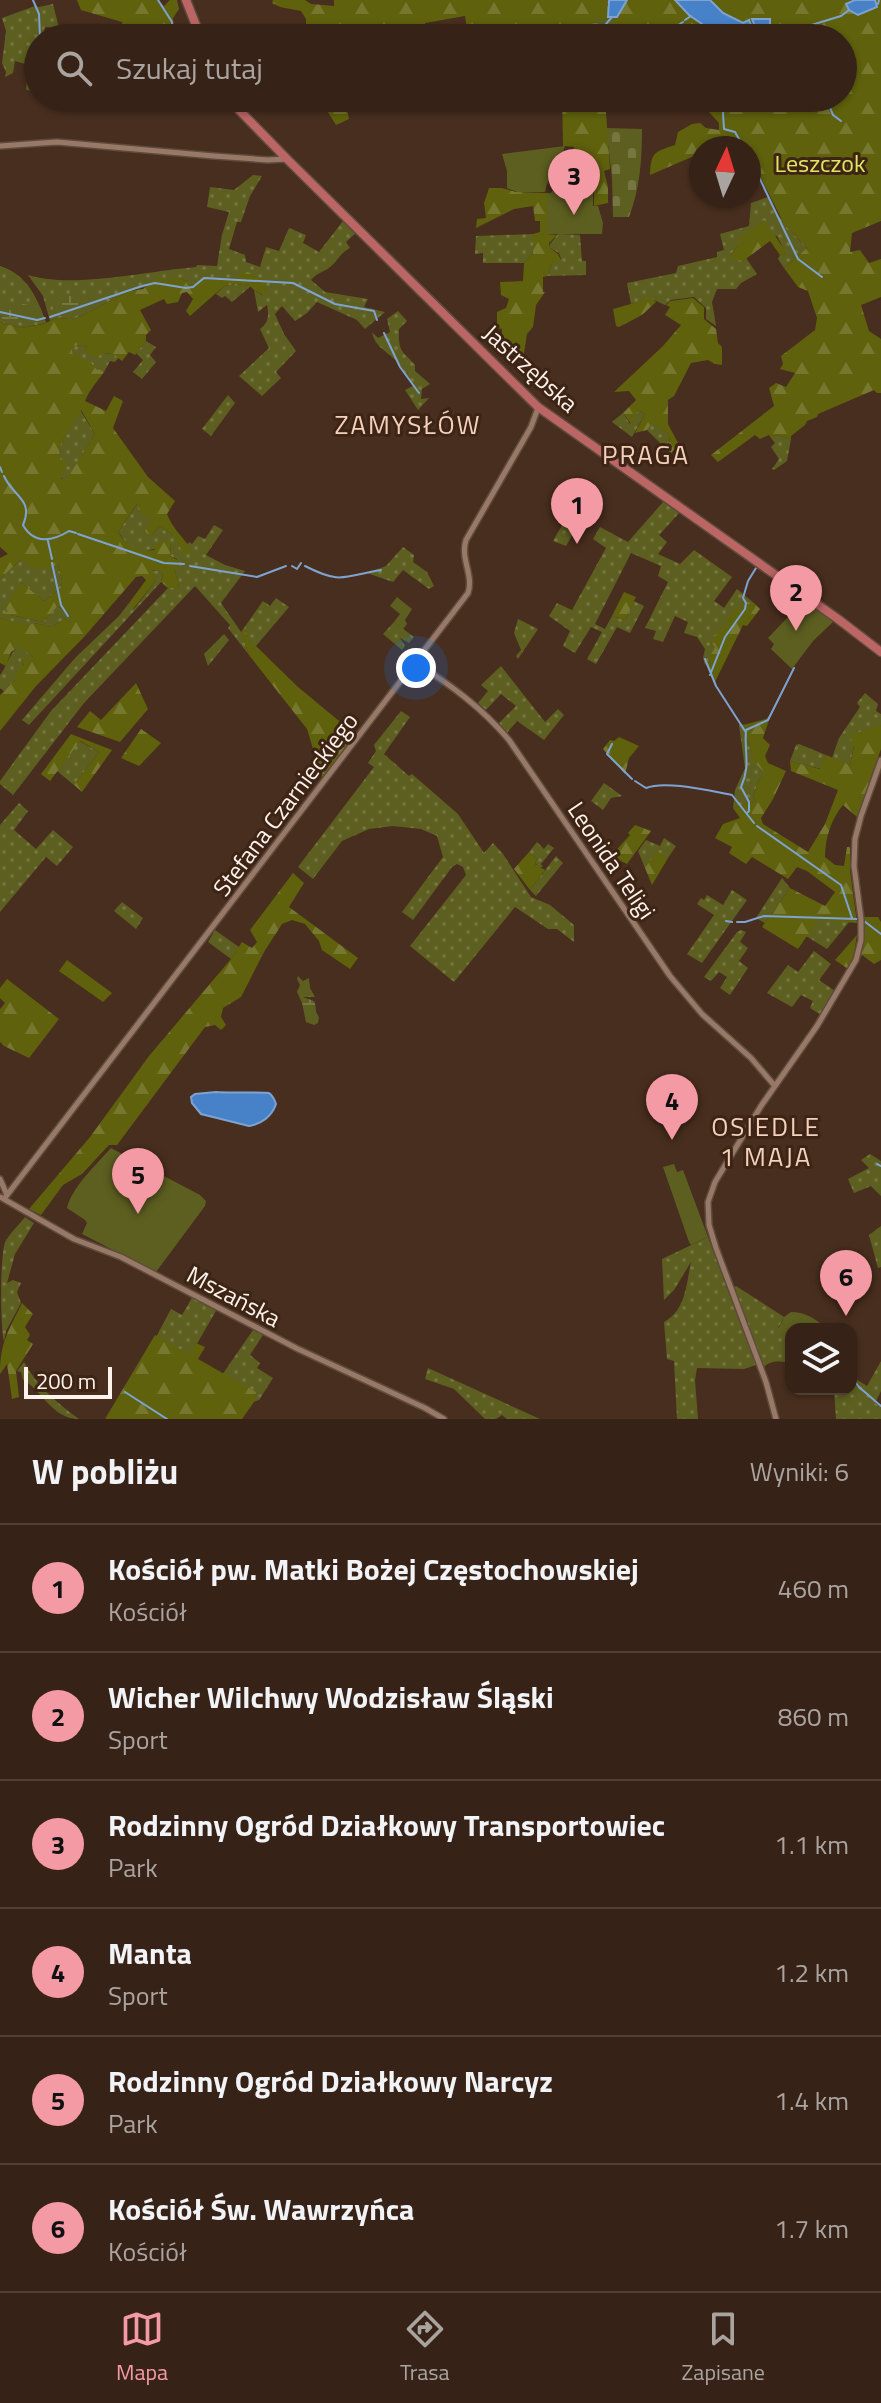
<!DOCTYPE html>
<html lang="pl">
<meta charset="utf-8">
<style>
body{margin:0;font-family:"Titillium Web",sans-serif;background:#412f23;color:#f1f3f6}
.controls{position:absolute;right:24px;bottom:24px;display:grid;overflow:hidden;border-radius:16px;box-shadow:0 2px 6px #0004}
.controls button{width:72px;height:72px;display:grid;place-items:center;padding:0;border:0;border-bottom:2px solid #503f35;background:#362216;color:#f1f3f6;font:40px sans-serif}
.compass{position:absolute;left:689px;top:136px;width:72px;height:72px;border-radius:50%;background:#362216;box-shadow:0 2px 6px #0004;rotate:4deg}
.scale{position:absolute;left:24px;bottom:20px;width:88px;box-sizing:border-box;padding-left:8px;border:4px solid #fdf2ec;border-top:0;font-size:22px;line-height:28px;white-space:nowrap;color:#fdf2ec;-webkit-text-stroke:6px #3d2414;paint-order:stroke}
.you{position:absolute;left:416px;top:668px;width:28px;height:28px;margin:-20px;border:6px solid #fff;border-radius:50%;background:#1a73e8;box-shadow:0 0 0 12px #1a73e833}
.badge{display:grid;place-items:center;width:52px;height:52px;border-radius:50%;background:#f49aa5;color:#111;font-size:26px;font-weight:700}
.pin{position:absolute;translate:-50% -66px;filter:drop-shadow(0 2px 4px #0008)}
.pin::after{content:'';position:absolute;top:42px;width:28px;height:24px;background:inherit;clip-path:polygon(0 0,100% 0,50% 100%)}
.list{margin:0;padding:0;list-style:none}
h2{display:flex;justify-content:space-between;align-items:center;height:104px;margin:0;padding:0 32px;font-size:34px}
h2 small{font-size:26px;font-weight:400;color:#aaa4a1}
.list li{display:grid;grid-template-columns:52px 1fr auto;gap:24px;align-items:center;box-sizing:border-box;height:128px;padding:0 32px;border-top:2px solid #503f35}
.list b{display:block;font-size:30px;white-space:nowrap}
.list p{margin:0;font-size:26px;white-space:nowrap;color:#aaa4a1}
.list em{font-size:26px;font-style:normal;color:#aaa4a1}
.icon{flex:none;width:44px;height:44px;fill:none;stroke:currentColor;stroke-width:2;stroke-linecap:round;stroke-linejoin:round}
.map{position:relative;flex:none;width:881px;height:1419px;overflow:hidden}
.search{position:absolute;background:#362216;box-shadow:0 2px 6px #0004;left:24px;right:24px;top:24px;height:88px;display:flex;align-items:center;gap:20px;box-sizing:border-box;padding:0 28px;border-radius:44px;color:#aaa4a1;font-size:30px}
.sheet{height:872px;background:#362216}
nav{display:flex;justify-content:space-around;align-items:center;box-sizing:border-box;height:112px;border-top:2px solid #503f35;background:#362216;font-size:22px;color:#aaa4a1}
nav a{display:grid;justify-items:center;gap:4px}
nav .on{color:#f49aa5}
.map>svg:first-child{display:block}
</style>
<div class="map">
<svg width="881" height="1419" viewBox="0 0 881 1419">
<defs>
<pattern id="grass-dots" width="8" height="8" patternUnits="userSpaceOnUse" patternTransform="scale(2)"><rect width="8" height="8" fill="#5d5f20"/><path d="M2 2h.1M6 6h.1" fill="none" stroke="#757641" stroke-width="1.8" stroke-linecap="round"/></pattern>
<pattern id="forest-firs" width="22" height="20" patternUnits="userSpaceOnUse" patternTransform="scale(2)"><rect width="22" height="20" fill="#5f610c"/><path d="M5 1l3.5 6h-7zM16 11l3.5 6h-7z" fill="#777830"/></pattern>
<pattern id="wetland-marsh" width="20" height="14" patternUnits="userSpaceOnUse" patternTransform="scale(2)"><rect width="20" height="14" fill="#5d5f20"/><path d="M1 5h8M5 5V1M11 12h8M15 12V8" fill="none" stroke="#757641"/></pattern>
<pattern id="cemetery-stones" width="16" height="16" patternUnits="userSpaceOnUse" patternTransform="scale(2)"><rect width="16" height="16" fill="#5d5f20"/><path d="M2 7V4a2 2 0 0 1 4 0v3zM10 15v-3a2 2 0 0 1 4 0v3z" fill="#757641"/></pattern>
</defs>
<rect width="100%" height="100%" fill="#482e1e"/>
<path fill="url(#grass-dots)" d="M53,4L59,28L45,27L43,35L45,38H38V91L26,90L28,69L25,64L15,61L13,73L5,77L6,72L2,63L6,31L2,18L35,6L39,7Z
M253,175L262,176L250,196L241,222H237L229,249L245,255L246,262L260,267L266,247L279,251L289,228L306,235L303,243L319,252L343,221L356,233L346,242L350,248C340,253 337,262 329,268C321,273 317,273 311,280L325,292L368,299L364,307L385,312L365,329L357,320L317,302L307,313L295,321L282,306L275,314L284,334L296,351L276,372L281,378L262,396L239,376L269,348L260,329C269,322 269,316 267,305L258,312L254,290L262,295L267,288L236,280L192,285L180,278L130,291L75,319L57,318L50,321L43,296L28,275C72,289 148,271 196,267L197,265L217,266L222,235L229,212L207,207L210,187L234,190Z
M768,197C777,217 791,232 807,248L784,268L778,259L780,255L786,253L777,236L737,247L731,254L743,261L746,258L757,274L741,283L736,289H717L712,302L716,326L706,319V308L694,297L670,300L665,305L652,299L631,304L627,283L676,273L678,266L717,257V252L724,250L720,234L749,226L751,203Z
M533,234V254L524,263H483V253L475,254L476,236Z
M558,234L580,235L582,261H586V275L547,276L552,263L561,259L559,253L550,248V244Z
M0,266C27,274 38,299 46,323L21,328L0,322Z
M236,284L251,286L232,302L225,296L222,298L216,294L224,286Z
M398,311L407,321L399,329C398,354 403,350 415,365V371L430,384L422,389L421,399L429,398L418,410L405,390L413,386C408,378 403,369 398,363C388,351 375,348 372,332L378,338L390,332L387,319Z
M146,341L156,347L150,355L156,362L142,379L133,372L143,360L136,353Z
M83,345L87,347L85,351L113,354L119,357L115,362L110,361L104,372L99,369L97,371L72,353L73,346Z
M228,395L235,403L211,436L202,429Z
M80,410L95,434L67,480L60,478L59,447Z
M638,410L645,414L632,437L612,422L623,413L630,424Z
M652,422L667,433L670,437L667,450L647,430Z
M777,435L791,439L787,461L774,470L772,469L779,459L771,447L775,443L771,438Z
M663,502L680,512L659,535L667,542L658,554L680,564L694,550L732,577L714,601L724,608L737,589L755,604H746L711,643L715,647L710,660L705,665L703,658L705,649L697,637L684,633L688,622L675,616L663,642L653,639L656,631L645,628L668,582L658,576L661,566L631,553L595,624L605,629L612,616L625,620L634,601L644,606L630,633L617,627L596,664L587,659L602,632L591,627L575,653L563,646L570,631L549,616L557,603L572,610L606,548L593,539L600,527L628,542Z
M138,503L152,518V535L159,526L188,544L189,542L192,544L198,536L205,539L214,525L223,530L206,555L225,565L245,571L221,603L241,632L249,655L228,628L230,625L195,586L84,703L13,795L0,784V781L51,711L168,588L178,587L179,583L174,569L177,559L170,556L171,544L143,552L128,545L118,532Z
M566,518L579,523L566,546L553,541Z
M403,547L414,555L413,562L427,572L434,586L429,589L403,570L393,582L367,573L386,566Z
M20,560L58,564L62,581L61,588L44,601L21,582L8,611L10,615L43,622L58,606L71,617V623L65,619L51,627L34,623L29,626L0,618V579Z
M150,570L159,571L163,574L161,582L29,725L22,720L75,658L119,616L129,603L134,609L155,582Z
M276,598L289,607L256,646L252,647L244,628L263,601L270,606Z
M518,619L538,629L518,659L516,656L521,650L514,633Z
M394,622L414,637L409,643L400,638L405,646L402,650L383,634Z
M224,634L229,640L208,666L204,654Z
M20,646L33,657L30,660H21L24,663L15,680L4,691L0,688V675C9,664 7,655 20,646Z
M501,666L545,722L558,709L564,715L544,740L517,721L507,733L499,723L516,706L501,694L486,710L478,703L488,691L481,685Z
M865,693L878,704L876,711L881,714V725L854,745L850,765L832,758L839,738L860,707L857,703Z
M401,711L410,717L384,754L409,776L412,774L458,814L484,853L493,843L503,854L531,897L550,905L574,925V942L557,929H548L515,907L454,982L410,946L466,875L463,867L457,864L452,867L413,920L402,912L443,857L437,836L421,829L393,826L369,829L342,841L313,879L298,867L374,767L368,763L376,751L374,745Z
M747,724C747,735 746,744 754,753L751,758L766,773L759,780L753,796L755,801L733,808L735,790L745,768L739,725Z
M79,741L99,752L74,785L57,771Z
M799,744L826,755L821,769L790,761L796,745Z
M604,783L622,796L611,798L603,810L591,801Z
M19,803L28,811L14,830L36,849L53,830L73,847L57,866L46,857L0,912V825Z
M664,838L676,846L668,858L657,852L645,868L638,851L646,840L660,846Z
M537,842L544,849L548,844L554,848L541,864L543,867H539L535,863L537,859L529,852Z
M556,856L563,863L536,896L530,890Z
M782,878L790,888L765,923L756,918Z
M732,890L747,900L702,963L687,954L714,915L697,904L701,898L704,900L707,895L723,905Z
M122,902L143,918L136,929L114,911Z
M818,919L850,921L827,949L806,936Z
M215,930L239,947L231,959L208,942Z
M741,930L746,932L740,942L748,948L739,961L748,968L730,995L720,988L727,977L719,972L711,981L704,977L737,932Z
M814,951L831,964L819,980L835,991L821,1015L810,1008L813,1001L801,995L792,1007L767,993L788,965L798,972Z
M870,1154L881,1161V1196L871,1186L854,1193L848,1179L869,1168L861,1160Z
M25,1217L34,1223L15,1254L7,1283L13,1280L21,1283L17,1292L21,1303L6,1331L4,1342C0,1323 0,1259 5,1242C10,1233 19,1225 25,1217Z
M881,1226V1267L878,1268L869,1235Z
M708,1237L756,1365L744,1369L697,1368L695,1380L698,1419H677L674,1361L667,1359L664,1322C686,1310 686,1285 691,1262L674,1290L664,1300L662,1259Z
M736,1286L784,1317L778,1328L791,1336V1372L789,1363C780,1361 770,1360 763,1368L732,1288Z
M193,1296L217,1309L190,1356L156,1337L171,1309L182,1315Z
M253,1330L263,1335L250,1355L260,1363L257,1368L273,1378L259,1400L253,1402L222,1375Z
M881,1361V1391L875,1403L881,1407V1419H836L834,1389H851V1376L867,1386Z
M24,1362C37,1386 57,1403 79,1419C52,1419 42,1390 23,1380L21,1372L17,1371Z
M428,1368L540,1419H507L502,1415L496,1419H485L454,1389L425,1379Z"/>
<path fill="url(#forest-firs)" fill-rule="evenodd" d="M77,0H158L164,6L170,0H177L179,9L173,18L175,38H144V35L122,29V22L81,10Z
M273,0H305L311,4L334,6V0H609L607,5L617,17L627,0H675L711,34L709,38H498L486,31L468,34L465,16L425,23L428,38H306V19L301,11L280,7L272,3Z
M710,0H855L852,1L864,11L870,10L878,4L875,0H881V221L852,233L850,252L860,250L869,263L881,259V297L861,305L869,331L881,339V393H877L874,390L818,414L817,417L807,421L805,425L791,436V439L777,435L771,438L769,435L760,439L755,435L718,462L711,455L774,406L769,388L776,383L786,387L795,373L780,369L783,364L781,356L815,330L817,318L808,291L798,287L784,268L807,248L784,224L754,164L749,166V148H701V153L650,175C651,152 654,152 675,145L678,132L692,124L700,123L706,128L719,130V123L708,111V98H843V38H770L769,29L755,27L760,38H756L749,21L743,24L723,13Z
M305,98H386L380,101L346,104L349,119L336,125L324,106L310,104Z
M562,98H605L610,169L604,171L608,187V203L594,206V192L579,191V186L556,185L573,162L574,147L563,146Z
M489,188H502L516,192L547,193V234L557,235L549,243L550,248L558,254L561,260L552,263L547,276L543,277V292H545L536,305L533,327L527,334L524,353L514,357L502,335V329L497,328V312L506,308L509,299L501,295L500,282L523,281L524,263L533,254V234L540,232V221H535L533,206L514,209L476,228L477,219L486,218L484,203Z
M764,220L787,253L780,255L770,241L743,261L732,259L731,254L737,247L740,238Z
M248,272L262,279L267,288L263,295L254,290L250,286L236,284L224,286L190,316L186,311L193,299L187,292L182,293L178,302L167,304L164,299L140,310L151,330L146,335V341L135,355L129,352L122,361L113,354L104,353L97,357L84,352L87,347L83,345L73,346L72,353L91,363L97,370L99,369L104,372C97,382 90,389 85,401L106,411L114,396L123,401L113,428L148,477L175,501L167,514C175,533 184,536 192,552L184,554L172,534L159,526L152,535L145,531L152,519L144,517L137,504L118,532C126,546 138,552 154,550L158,542L168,541L171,544L170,556L179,561V566L174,569L179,583L178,588H168L161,582L163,574L159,571L151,570L155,582L133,609L129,603L146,580L142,576L136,577L84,637L36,686L0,731V695L15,680L16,672L24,664L21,659L24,658L30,659L33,657L20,647L11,652L6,666L0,663V618L29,625L34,623L51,627L65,619L71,622V617L58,606L43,622L10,615L7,617L1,616L8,611L5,608L21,582L44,601L61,588L62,581L58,564C39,573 37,569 20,560L0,579V558L8,554L0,547V322L21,328L43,324L57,318L75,319L130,291L143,289L154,280L180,278L192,285L203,277L235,280L241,273ZM81,410L95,434L67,479H61L67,465L60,459L59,447Z
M652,298L656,302L642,315L619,327L616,326L613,309Z
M693,298L704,307V319L716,329L718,343L722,347V365L715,364L708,360L691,363L674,396L668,400V424L679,445L671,453L667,450L670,438L667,433L652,423L647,430L635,433L645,414L638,410L631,424L623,413L636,400L629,391L614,392L663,346L681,325L665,315L670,307L666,305L670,301Z
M624,592L636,597L625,620L612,616Z
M746,604H755L760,609L747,626L743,625L715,682L707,662L715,647L711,643L713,639L737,608Z
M244,628L252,646H256L298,687L356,735L323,781L307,729L249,655L241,632Z
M136,683L148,709L120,742L77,727L90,711L101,720Z
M771,714L763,738L770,745L765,756L768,763L786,771L773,799L761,818L763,824L808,852L825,824L838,790L791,771L790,761L820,769L826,755L850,765L854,746L851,740L853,734L881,725V749L857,817L843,805C831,819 825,839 825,857L835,865L844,866L847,847H850V871L857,923L818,920L798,949L762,927L790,888L825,906L835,892L807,871L797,867L788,879L752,857L746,864L729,853L732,847L715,838L723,824L740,818L733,808L755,801L753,796L759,780L765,773L750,758L753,753C747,744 745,734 747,724L766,719Z
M141,729L161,743L139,766L121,758Z
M71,734L112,750L82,792L74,785L99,752L80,741L50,781L41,774Z
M619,737L639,746L629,758L625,774L603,749L610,740L614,741Z
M635,825L651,831L627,864L611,856L630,835L628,833Z
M657,851L668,858L652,885L645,868Z
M529,852L537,859L535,864L545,870L530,890L514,869Z
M293,873L304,883L289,907L358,958L350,969L322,950L319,941L305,924L292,920L282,924L264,952L241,997L223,1008L221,1017L226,1025L221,1030L215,1025L205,1027L117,1145H109L82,1174L63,1185L41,1215L29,1209L90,1137L149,1056L231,959L242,942L252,948L257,942L250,930Z
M863,917H878L881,922V960L874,964L862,955L860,958Z
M857,935L853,959L848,969L835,960Z
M67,960L112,993L103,1002L59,971Z
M7,979L59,1019L29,1058L4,1046L0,1042V1009L5,1003L0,998V988Z
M22,1303L33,1314L25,1327L30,1335L27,1340L33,1344L16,1371L19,1397L12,1399L7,1364L0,1374C0,1342 9,1330 22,1303Z
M155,1335L189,1354L196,1343L205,1347L198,1359L256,1392L254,1402L242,1419H105Z"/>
<path fill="url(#wetland-marsh)" d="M608,17H617L614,22H610L615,25L611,30L604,32L601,38H585V31L599,18L608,20Z
M91,295L98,300L92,308L70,319C57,316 52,313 52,299L64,296Z
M0,300L40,307L46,322L2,320L0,319Z
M298,976L303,981L309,978L310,988L315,997H303L314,1001C317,1007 314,1011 319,1017L318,1023L314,1025L306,1022L302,1003L297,992L300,985L297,979Z"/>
<path fill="url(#cemetery-stones)" d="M606,128L642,129C642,160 640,188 629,217H613L612,177Z"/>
<path fill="#5d5f20" d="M565,146C560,164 547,178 545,192H517L507,188V171L502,154Z
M556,185L579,186V192L593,193V206H598L603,223L602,234H547V193H551Z
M397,597L412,609L405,620L407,624L403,629L394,622L400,614L390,606Z
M804,600L834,621L813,641L792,669L771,649L774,644L768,638Z
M111,1148L200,1195L206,1201L205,1206L156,1272L82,1234L87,1223L85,1220L67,1208C72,1187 96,1165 111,1148Z
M674,1164L677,1172L683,1170L708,1237L691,1245L689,1242L663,1167Z
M791,1312C804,1311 818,1320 827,1329H791V1336L778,1329L784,1317Z"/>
<path fill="#4781c7" stroke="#7ea3d2" stroke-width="2" d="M609,0H627L617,17H608Z
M675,0H710L723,13L743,23L749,20L756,38H709L711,34L709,30L702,28V24L689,15Z
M855,0H875L877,7L858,15L849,10L846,4Z
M752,19H770V38H760Z
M216,1092C224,1093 266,1092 269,1093C272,1095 275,1101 276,1104C272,1116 262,1124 249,1126L201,1114L192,1103L191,1097L195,1094Z"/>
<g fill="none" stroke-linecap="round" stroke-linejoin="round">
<path stroke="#7ea3d2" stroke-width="2" d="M33,0L39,14L40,38
M158,0L172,22L173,38
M878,4L879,0
M685,20L691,16
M769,29L805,27L841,16L849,10
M669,31L683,22
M594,38L612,17
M800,38V27
M727,98L723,113L724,129L735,132L744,148
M826,98L833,115L841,121
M749,156L798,259L822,277
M0,312L37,320L45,318
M50,317L142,286L155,283L186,288L193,287L204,278L293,283L335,304L374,311L377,320
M384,333L400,367L419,393
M0,467L2,472
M4,476C13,497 34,499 23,525C34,545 53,541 69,531L76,533
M78,534L164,563L184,564
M48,541L52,559
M52,563L61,605L68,616
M190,566L257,577L286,566
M292,566L297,569L301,563
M305,566C342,585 344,576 381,570
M705,659L716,686L745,731
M710,675L725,637L745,609L746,603L743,598L748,581L756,568
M612,744L607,754L632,779
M635,781L646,788C665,780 710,791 732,795L754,823
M747,813L749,811V802L741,787C751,765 744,753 746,730L768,720L794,668
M757,826L841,885L852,918
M726,921L732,922
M864,921L881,934
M737,922H745L764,916L857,919
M877,1164L881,1166
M851,1376L859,1387L881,1406
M125,1392L167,1419"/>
<g stroke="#5f4b3d" stroke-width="8">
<path id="minor" d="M0,146L57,142L214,156L268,160L286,159
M416,663C451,685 482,708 509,740L670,976L702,1014L751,1058L774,1085
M0,1179L7,1195
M0,1197L74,1239L121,1257L298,1349L425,1408L444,1419
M4,1199L468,593C474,575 460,559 466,540L531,427L538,408
M776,1419L766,1382L716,1248L709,1225L708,1202L715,1182L761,1106L817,1026L856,960L861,940V919L854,866L855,839L861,816L881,760"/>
</g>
<g stroke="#5f4b3d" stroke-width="11">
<path id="major" d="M186,0L201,38
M230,98L240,111L287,159L538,407L838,619L881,652"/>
</g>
<use href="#minor" stroke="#987967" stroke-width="5"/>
<use href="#major" stroke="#bb6565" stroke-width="8"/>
</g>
<g text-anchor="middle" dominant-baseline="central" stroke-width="6" stroke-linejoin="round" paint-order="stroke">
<g font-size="24" fill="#e1e661" stroke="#3d2414">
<text x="820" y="163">Leszczok</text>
</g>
<g font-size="24" fill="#fdf2ec" stroke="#3d2414">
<text transform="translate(531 368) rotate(42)">Jastrzębska</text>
<text transform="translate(285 804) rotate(-53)">Stefana Czarnieckiego</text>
<text transform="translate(612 860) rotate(56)">Leonida Teligi</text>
<text transform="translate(234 1296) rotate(28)">Mszańska</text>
</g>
<g font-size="26" letter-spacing="2" fill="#f3d1bd" stroke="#3d2414">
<text x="408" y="424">ZAMYSŁÓW</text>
<text x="646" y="454">PRAGA</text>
<text x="766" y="1126">OSIEDLE<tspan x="766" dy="30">1 MAJA</tspan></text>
</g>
</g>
</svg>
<div class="controls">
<button><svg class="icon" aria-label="layers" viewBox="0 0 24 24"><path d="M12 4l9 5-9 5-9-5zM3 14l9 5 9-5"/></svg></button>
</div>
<svg class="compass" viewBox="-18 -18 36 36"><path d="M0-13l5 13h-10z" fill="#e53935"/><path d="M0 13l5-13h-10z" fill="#aaa4a1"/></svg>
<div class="scale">200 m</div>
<div class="you"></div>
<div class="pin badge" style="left:577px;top:544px">1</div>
<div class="pin badge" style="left:796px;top:631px">2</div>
<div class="pin badge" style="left:574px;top:215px">3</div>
<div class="pin badge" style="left:672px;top:1140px">4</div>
<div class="pin badge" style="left:138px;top:1214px">5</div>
<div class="pin badge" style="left:846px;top:1316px">6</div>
<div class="search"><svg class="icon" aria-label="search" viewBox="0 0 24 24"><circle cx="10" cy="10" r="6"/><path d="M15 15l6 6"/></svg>Szukaj tutaj</div>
</div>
<section class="sheet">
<h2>W pobliżu<small>Wyniki: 6</small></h2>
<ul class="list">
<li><span class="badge">1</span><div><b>Kościół pw. Matki Bożej Częstochowskiej</b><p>Kościół</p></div><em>460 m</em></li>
<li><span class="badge">2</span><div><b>Wicher Wilchwy Wodzisław Śląski</b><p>Sport</p></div><em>860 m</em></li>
<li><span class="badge">3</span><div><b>Rodzinny Ogród Działkowy Transportowiec</b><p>Park</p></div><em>1.1 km</em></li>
<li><span class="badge">4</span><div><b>Manta</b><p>Sport</p></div><em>1.2 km</em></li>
<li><span class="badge">5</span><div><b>Rodzinny Ogród Działkowy Narcyz</b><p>Park</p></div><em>1.4 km</em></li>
<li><span class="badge">6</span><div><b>Kościół Św. Wawrzyńca</b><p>Kościół</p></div><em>1.7 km</em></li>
</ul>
</section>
<nav>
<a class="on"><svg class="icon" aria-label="map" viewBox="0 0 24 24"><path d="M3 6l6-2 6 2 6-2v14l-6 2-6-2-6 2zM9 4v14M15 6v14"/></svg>Mapa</a>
<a><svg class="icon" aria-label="directions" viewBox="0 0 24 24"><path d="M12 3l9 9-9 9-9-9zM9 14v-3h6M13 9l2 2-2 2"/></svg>Trasa</a>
<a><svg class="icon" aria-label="saved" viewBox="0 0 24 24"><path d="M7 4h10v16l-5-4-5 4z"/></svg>Zapisane</a>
</nav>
